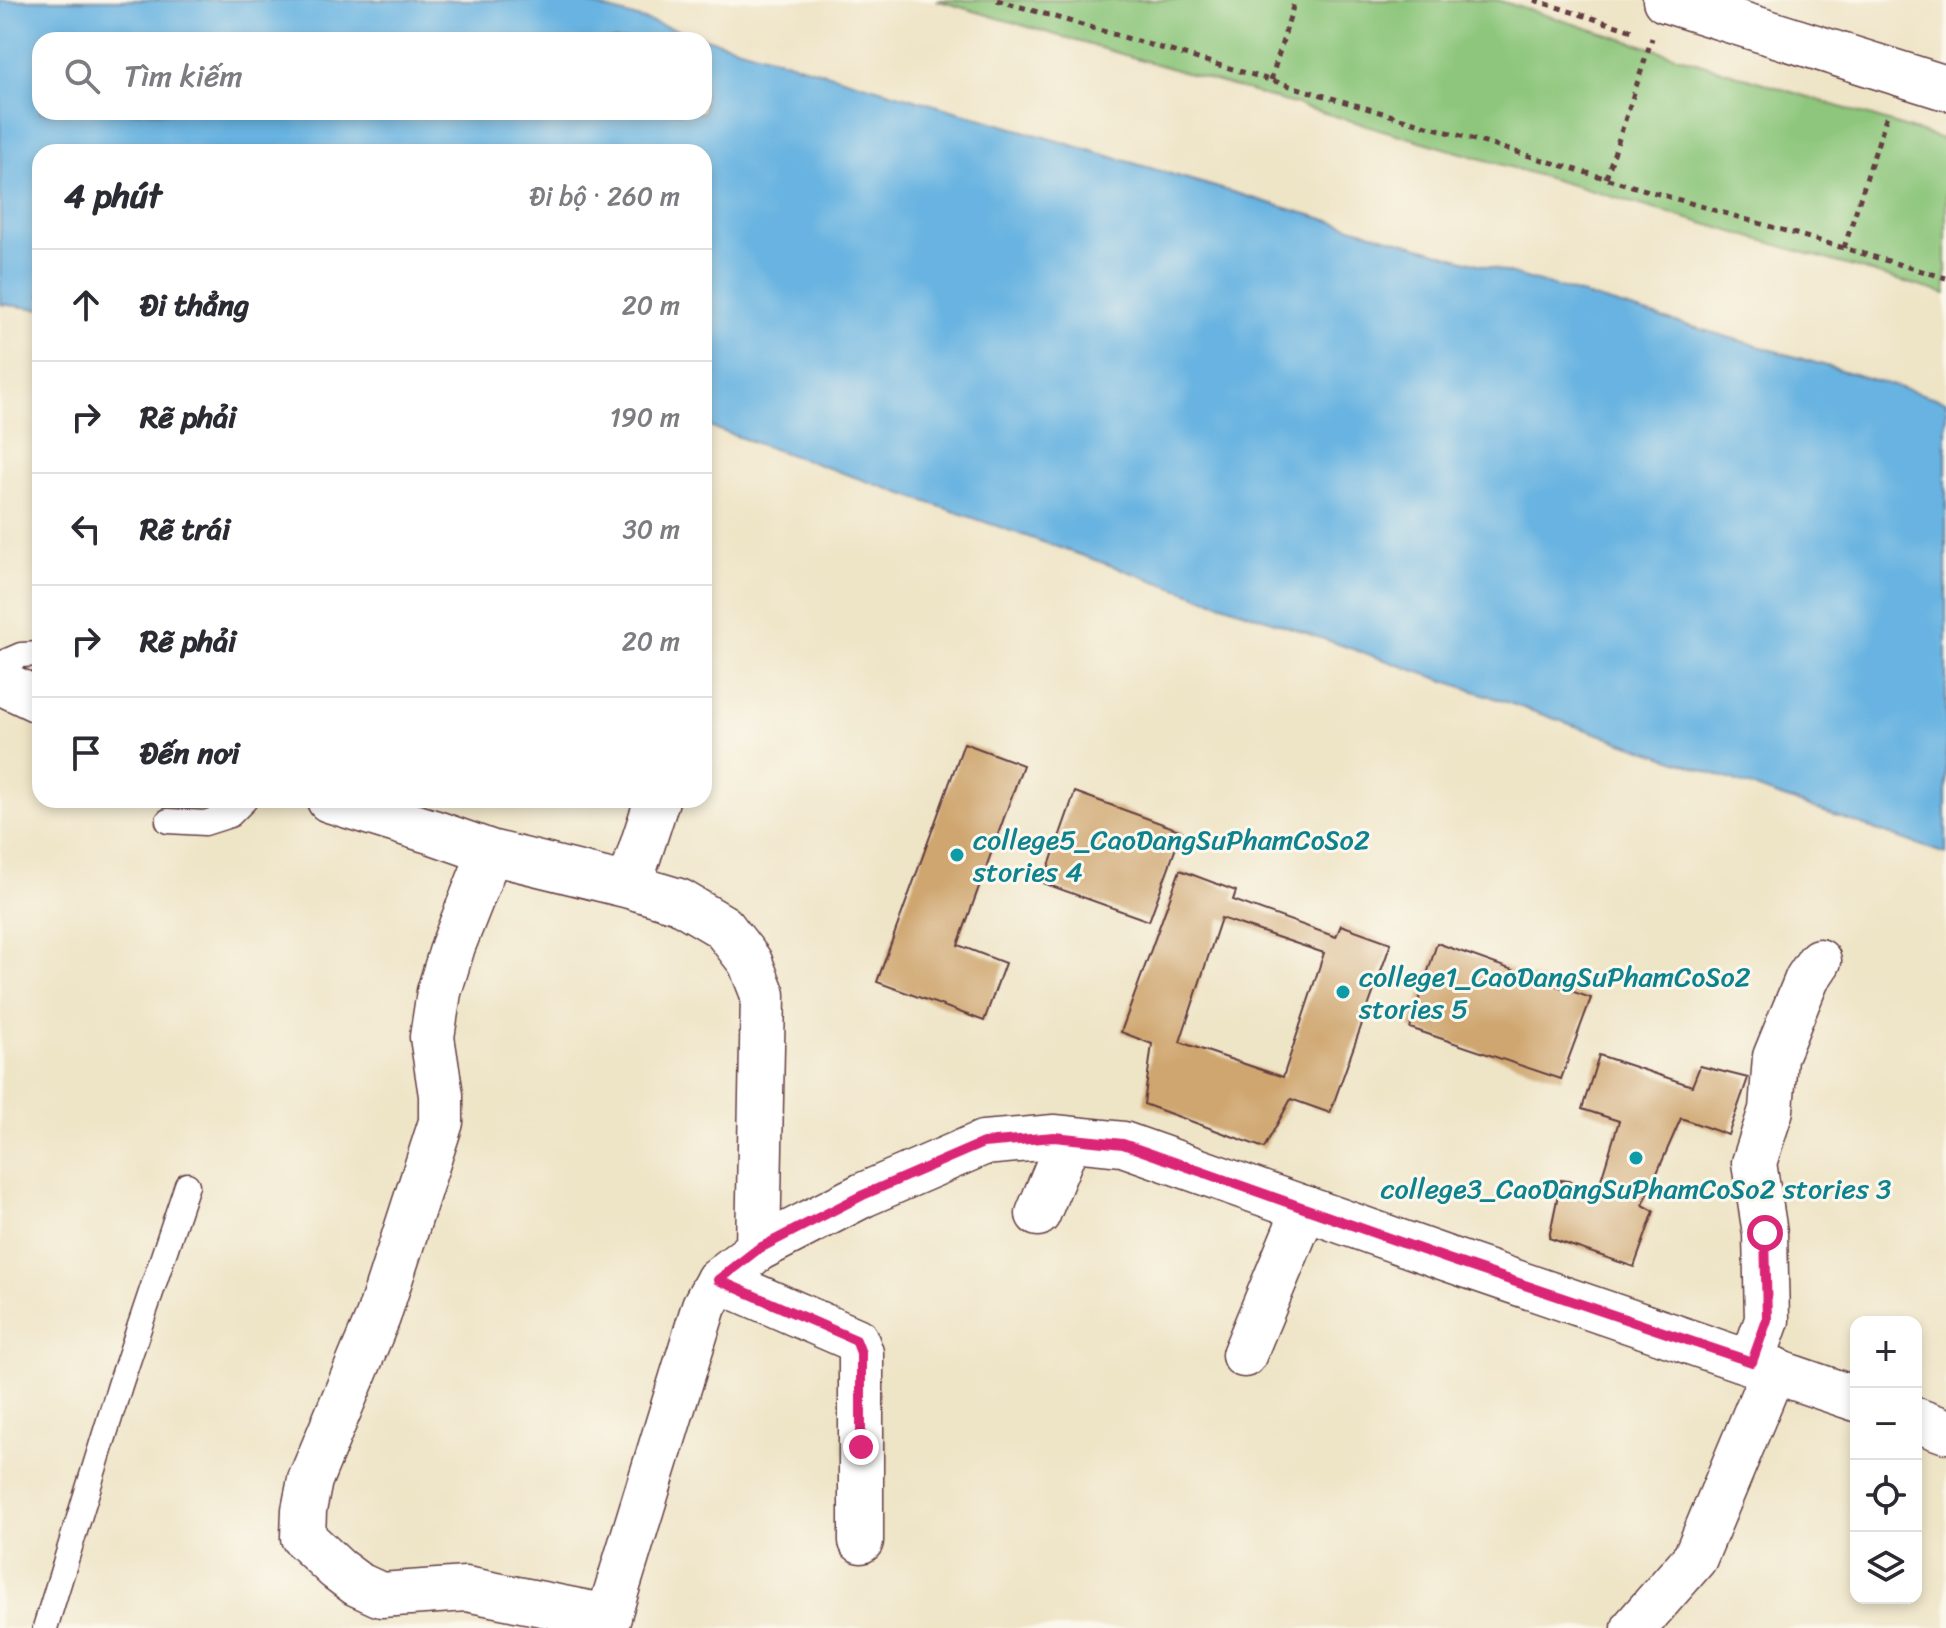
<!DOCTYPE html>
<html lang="vi">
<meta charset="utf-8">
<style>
body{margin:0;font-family:Sriracha,sans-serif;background:#f7f7f7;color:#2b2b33}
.controls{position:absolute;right:24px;bottom:24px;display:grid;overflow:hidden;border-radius:16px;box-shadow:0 4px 12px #0003}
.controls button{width:72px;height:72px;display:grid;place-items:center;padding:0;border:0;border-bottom:2px solid #e1e1e2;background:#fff;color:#2b2b33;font:40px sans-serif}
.stop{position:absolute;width:24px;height:24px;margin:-18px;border:6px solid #db2777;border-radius:50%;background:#fff}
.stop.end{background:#db2777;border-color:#fff;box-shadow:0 2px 8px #0008}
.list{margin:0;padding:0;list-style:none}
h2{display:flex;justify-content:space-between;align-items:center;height:104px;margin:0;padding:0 32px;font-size:34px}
h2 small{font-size:26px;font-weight:400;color:#7c7c81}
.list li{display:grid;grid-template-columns:52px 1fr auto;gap:24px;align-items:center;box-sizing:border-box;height:112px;padding:0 32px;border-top:2px solid #e1e1e2}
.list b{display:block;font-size:30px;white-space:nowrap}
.list em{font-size:26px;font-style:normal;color:#7c7c81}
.icon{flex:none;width:44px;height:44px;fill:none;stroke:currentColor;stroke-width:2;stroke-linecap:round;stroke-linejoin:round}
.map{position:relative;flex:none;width:1946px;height:1628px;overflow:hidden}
.search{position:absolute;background:#fff;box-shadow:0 4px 12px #0003;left:32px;top:32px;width:680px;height:88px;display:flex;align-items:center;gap:20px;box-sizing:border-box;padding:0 28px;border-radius:24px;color:#7c7c81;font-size:30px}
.panel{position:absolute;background:#fff;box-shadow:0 4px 12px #0003;left:32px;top:144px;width:680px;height:664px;border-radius:24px}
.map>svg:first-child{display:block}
</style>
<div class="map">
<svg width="1946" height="1628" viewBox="0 0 1946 1628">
<rect width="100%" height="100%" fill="#fbf7ec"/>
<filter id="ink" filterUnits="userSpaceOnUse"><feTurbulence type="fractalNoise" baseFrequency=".0125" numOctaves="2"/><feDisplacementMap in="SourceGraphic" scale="16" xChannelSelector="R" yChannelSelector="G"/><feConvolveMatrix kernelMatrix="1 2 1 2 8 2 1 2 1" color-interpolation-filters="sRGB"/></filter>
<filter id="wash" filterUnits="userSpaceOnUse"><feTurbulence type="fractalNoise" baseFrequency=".006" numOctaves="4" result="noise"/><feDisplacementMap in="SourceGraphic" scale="32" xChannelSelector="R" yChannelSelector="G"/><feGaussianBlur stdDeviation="1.8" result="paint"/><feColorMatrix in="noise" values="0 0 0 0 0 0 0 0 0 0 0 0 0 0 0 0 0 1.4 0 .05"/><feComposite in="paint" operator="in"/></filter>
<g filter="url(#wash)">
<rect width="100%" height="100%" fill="#eee4c6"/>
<path fill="#8dc67b" stroke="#6c7253" stroke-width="2" d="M936,0H1497L1946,140V294Z"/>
<path fill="#67b3e1" stroke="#586986" stroke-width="2" fill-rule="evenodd" d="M0,0H576L1946,401V854L704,425V152H40V309L0,304ZM40,40H704V112H40Z"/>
<g id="blocks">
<path fill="#cfa670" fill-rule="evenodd" d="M964,743L1023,765L958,945L1005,963L984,1021L877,982Z
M1075,792L1182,831L1149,921L1043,883Z
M1180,870L1236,891L1233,900L1336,937L1341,925L1391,943L1330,1113L1291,1099L1264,1148L1144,1104L1152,1044L1121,1032ZM1221,918L1324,953L1283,1077L1180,1042Z
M1437,943L1591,998L1561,1079L1410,1028Z
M1599,1055L1692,1086L1700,1066L1748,1078L1728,1135L1681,1118L1643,1205L1654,1211L1634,1267L1549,1238L1561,1180L1599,1186L1619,1121L1582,1109Z"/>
</g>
</g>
<g filter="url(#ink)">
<use href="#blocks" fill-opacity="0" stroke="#633d42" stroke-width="2"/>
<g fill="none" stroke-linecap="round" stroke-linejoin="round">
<g stroke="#633d42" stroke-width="27">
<path id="lane" d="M0,664L21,655L40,654
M168,821L205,823L230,815L245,800
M45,1628L120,1385L187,1185"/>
</g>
<g stroke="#633d42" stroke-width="47">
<path id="street" d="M1665,0L1946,88
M0,682L40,701
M329,800L436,833L490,852L629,886L679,901L723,927L750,962L763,995L758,1249
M490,852L453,946L439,992L432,1037L441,1095V1122L378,1317L310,1480L304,1510L303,1537L337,1569L357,1584L381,1595L466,1589L609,1617
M629,886L657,800
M1038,1214L1069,1139
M718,1280L856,1340L861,1353V1541
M1244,1355L1305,1208
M1752,1362L1767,1320L1765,1233L1754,1163L1771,1110L1775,1057L1807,979L1819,961
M1634,1628L1695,1558L1774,1369"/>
</g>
<g stroke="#633d42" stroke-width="47">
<path id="secondary" d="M1916,1420L1946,1431
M605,1628L704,1306L718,1280L758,1249L863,1195L983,1143L1054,1137L1123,1144L1448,1259L1856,1399"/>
</g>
<path stroke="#633d42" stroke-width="5" stroke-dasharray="6 6" stroke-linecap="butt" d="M997,0L1946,278
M1534,0L1636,32
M1271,80L1295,0
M1606,178L1652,38
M1844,248L1888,112"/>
<use href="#lane" stroke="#fff" stroke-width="24"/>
<use href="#street" stroke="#fff" stroke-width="44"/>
<use href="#secondary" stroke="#fff" stroke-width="44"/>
</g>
</g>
<g fill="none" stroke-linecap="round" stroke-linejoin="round" filter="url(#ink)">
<path stroke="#db2777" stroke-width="10" d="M861,1447V1353L856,1340L718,1280L758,1249L785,1235L863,1195L983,1143L1054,1137L1123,1144L1448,1259L1752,1362L1767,1320L1765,1233"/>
</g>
<g fill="#0f9aa8" stroke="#fbf7ec" stroke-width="3">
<circle cx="957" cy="855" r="8"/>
<circle cx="1343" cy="992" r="8"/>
<circle cx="1636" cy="1158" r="8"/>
</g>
<g text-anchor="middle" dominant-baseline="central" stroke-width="6" stroke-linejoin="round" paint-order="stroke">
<g font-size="28" fill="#0d838f" stroke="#fbf7ec" text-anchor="start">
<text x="973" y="839">college5_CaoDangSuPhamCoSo2<tspan x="973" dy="32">stories 4</tspan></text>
<text x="1359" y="976">college1_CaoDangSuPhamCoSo2<tspan x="1359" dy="32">stories 5</tspan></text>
<text x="1636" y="1188" text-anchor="middle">college3_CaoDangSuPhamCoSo2 stories 3</text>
</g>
</g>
</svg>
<div class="controls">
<button>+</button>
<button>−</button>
<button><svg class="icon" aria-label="locate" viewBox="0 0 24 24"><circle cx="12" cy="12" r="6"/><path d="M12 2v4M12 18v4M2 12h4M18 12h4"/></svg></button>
<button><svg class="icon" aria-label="layers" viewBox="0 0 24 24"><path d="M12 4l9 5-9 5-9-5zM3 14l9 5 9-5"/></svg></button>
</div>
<div class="stop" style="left:1765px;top:1233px"></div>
<div class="stop end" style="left:861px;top:1447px"></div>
<div class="search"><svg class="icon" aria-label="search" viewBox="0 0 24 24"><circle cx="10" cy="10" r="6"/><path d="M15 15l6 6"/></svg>Tìm kiếm</div>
<section class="panel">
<h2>4 phút<small>Đi bộ · 260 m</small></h2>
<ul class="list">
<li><svg class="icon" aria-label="ahead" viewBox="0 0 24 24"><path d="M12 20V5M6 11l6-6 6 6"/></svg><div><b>Đi thẳng</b></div><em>20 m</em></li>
<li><svg class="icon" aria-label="right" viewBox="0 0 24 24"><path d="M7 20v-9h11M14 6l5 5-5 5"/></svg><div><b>Rẽ phải</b></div><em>190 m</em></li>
<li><svg class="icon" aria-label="left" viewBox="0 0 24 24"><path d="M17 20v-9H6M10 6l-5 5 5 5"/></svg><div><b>Rẽ trái</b></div><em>30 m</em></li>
<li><svg class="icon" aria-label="right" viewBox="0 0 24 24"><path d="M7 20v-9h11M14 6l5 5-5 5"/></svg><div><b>Rẽ phải</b></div><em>20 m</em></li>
<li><svg class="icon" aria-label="arrive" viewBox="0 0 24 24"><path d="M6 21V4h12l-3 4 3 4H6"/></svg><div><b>Đến nơi</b></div></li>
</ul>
</section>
</div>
